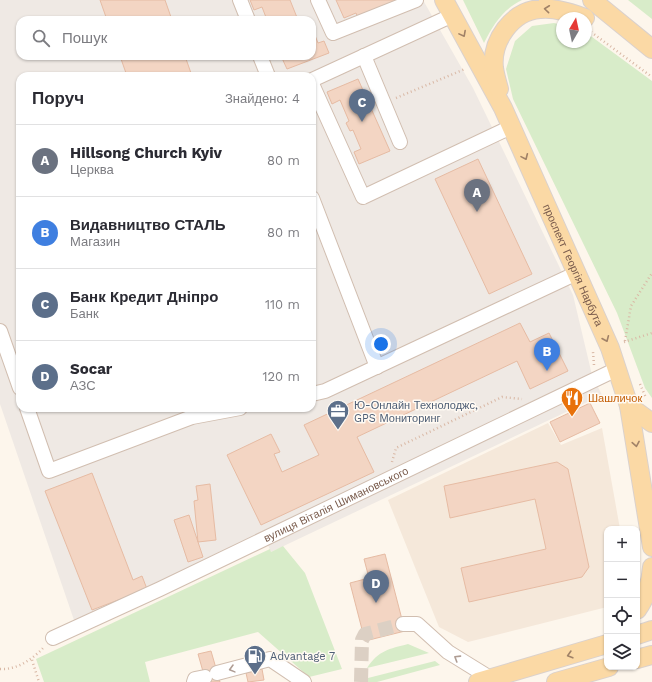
<!DOCTYPE html>
<html lang="uk">
<meta charset="utf-8">
<style>
body{margin:0;font-family:"Work Sans",sans-serif;background:#f7f7f7;color:#2b2b33}
.controls{position:absolute;right:12px;bottom:12px;display:grid;overflow:hidden;border-radius:8px;box-shadow:0 1px 3px #0004}
.controls button{width:36px;height:36px;display:grid;place-items:center;padding:0;border:0;border-bottom:1px solid #e1e1e2;background:#fff;color:#2b2b33;font:20px sans-serif}
.compass{position:absolute;left:556px;top:12px;width:36px;height:36px;border-radius:50%;background:#fff;box-shadow:0 1px 3px #0004;rotate:9deg}
.you{position:absolute;left:381px;top:344px;width:14px;height:14px;margin:-10px;border:3px solid #fff;border-radius:50%;background:#1a73e8;box-shadow:0 0 0 6px #1a73e833}
.badge{display:grid;place-items:center;width:26px;height:26px;border-radius:50%;background:#b45309;color:#fff;font-size:13px;font-weight:700}
.pin{position:absolute;translate:-50% -33px;filter:drop-shadow(0 1px 2px #0008)}
.pin::after{content:'';position:absolute;top:21px;width:14px;height:12px;background:inherit;clip-path:polygon(0 0,100% 0,50% 100%)}
.list{margin:0;padding:0;list-style:none}
h2{display:flex;justify-content:space-between;align-items:center;height:52px;margin:0;padding:0 16px;font-size:17px}
h2 small{font-size:13px;font-weight:400;color:#7c7c81}
.list li{display:grid;grid-template-columns:26px 1fr auto;gap:12px;align-items:center;box-sizing:border-box;height:72px;padding:0 16px;border-top:1px solid #e1e1e2}
.list b{display:block;font-size:15px;white-space:nowrap}
.list p{margin:0;font-size:13px;white-space:nowrap;color:#7c7c81}
.list em{font-size:13px;font-style:normal;color:#7c7c81}
.icon{flex:none;width:22px;height:22px;fill:none;stroke:currentColor;stroke-width:2;stroke-linecap:round;stroke-linejoin:round}
.map{position:relative;flex:none;width:652px;height:682px;overflow:hidden}
.search{position:absolute;background:#fff;box-shadow:0 1px 3px #0004;left:16px;top:16px;width:300px;height:44px;display:flex;align-items:center;gap:10px;box-sizing:border-box;padding:0 14px;border-radius:12px;color:#7c7c81;font-size:15px}
.panel{position:absolute;background:#fff;box-shadow:0 1px 3px #0004;left:16px;top:72px;width:300px;height:340px;border-radius:12px}
.map>svg:first-child{display:block}
</style>
<div class="map">
<svg width="652" height="682" viewBox="0 0 652 682">
<rect width="100%" height="100%" fill="#fdf6ec"/>
<path fill="#f5e8da" d="M548,423L561,445L602,428L620,529H607V607L468,642L439,627L388,500Z"/>
<path fill="#efe9e4" fill-rule="evenodd" d="M0,0H423L473,88L573,295L592,375L602,395L271,552L263,534L75,623L0,404ZM20,20H312V56H20ZM20,76H312V408H20Z"/>
<path fill="#d8ecc9" d="M463,0H522C503,9 493,25 484,43Z
M628,0H652V19Z
M554,23L562,25V42H586V34H588L652,81V398L645,388L617,313L513,99L506,69L515,41L532,26Z
M283,546L305,573L342,669L309,677L258,632L145,662L150,682H44L36,659L270,549L271,552Z
M408,644L429,653L367,668C379,650 389,649 408,644Z
M435,661L440,665L377,682H368V678Z"/>
<path fill="#f3d5c3" stroke="#e6bba3" d="M100,0H165L172,20H107Z
M250,0H290L298,20L300,18L301,20H267L262,7L254,10Z
M336,0H403L358,18L356,13L344,18Z
M314,33L318,43L324,41L329,53L287,69L281,56H312V34Z
M120,56H185L192,76H127Z
M358,79L390,151L359,164L354,152L361,149L353,130L350,131L346,123L349,121L340,100L332,104L327,92Z
M478,159L532,274L489,294L435,179Z
M520,323L530,342L549,333L568,371L530,389L517,361L357,437L374,472L261,525L227,455L271,434L280,452L274,454L282,472L319,455L304,425Z
M590,403L600,423L560,442L550,422Z
M557,462L568,469L589,567L582,577L469,602L461,568L546,549L535,499L450,518L444,486Z
M92,473L133,580L142,576L147,589L92,610L45,491Z
M210,484L216,540L198,542L194,501L198,500L196,486Z
M189,515L203,557L188,562L174,520Z
M385,554L405,631L365,641L350,583L369,578L364,559Z
M211,651L220,682H206L198,654Z
M262,669L264,680L248,682L246,673Z"/>
<g fill="none" stroke-linecap="round" stroke-linejoin="round">
<path stroke="#dcd0c4" stroke-width="14" stroke-dasharray="14 7" stroke-linecap="butt" d="M361,682L362,640L365,634L403,624"/>
<g stroke="#d1beb0" stroke-width="16">
<g id="minor">
<path d="M240,0L248,20"/>
<path d="M318,0L333,33L416,0"/>
<path d="M260,56L268,76"/>
<path d="M364,56L400,142"/>
<path d="M312,80L453,15"/>
<path d="M312,84L363,197L511,127"/>
<path d="M312,198L377,367"/>
<path d="M0,331L20,388"/>
<path d="M312,394L325,391L577,273"/>
<path d="M27,408L49,471L192,417L240,408"/>
<path d="M403,624H417L448,652L490,678"/>
<path id="s1" d="M53,638L160,589L617,369"/>
<path d="M217,673L270,659L304,682"/>
<path d="M194,682L195,679L205,677"/>
</g>
</g>
<g stroke="#dad1cd" stroke-width="20">
<g id="major">
<path id="s2" d="M444,0L503,108L610,348L629,406L652,547"/>
<path d="M592,0L652,49"/>
<path d="M499,89C497,82 495,75 494,68C491,41 512,11 540,9C555,7 572,13 585,18"/>
<path d="M629,406L652,423"/>
<path d="M637,610C646,597 651,583 652,567"/>
<path d="M637,635L652,630"/>
<path d="M637,659L652,655"/>
<path d="M478,682L607,644"/>
<path d="M556,682L609,667"/>
</g>
</g>
<path stroke="#d9b8a5" stroke-width="2.5" stroke-dasharray="1 3" stroke-linecap="butt" d="M591,32L652,77
M396,98L465,69
M625,341L631,306L652,273
M624,342L652,333
M594,365L593,352H595
M640,384L646,398
M392,462L396,448L502,397L522,399
M32,660L39,682
M0,669C17,670 33,659 44,647"/>
<use href="#minor" stroke="#fff" stroke-width="14"/>
<use href="#major" stroke="#fbd9a5" stroke-width="18"/>
</g>
<defs><path id="oneway-chevron" d="M-2-3.5L2.5 0L-2 3.5" fill="none" stroke-width="1.6" stroke-linecap="round" stroke-linejoin="round"/></defs>
<g stroke="#a18267">
<use href="#oneway-chevron" transform="translate(547 9) rotate(-174)"/>
<use href="#oneway-chevron" transform="translate(463 34) rotate(62)"/>
<use href="#oneway-chevron" transform="translate(525 157) rotate(66)"/>
<use href="#oneway-chevron" transform="translate(606 339) rotate(67)"/>
<use href="#oneway-chevron" transform="translate(636 444) rotate(80)"/>
<use href="#oneway-chevron" transform="translate(570 655) rotate(164)"/>
</g>
<g stroke="#af9d94">
<use href="#oneway-chevron" transform="translate(457 658) rotate(-148)"/>
<use href="#oneway-chevron" transform="translate(232 669) rotate(165)"/>
</g>
<defs>
<g id="restaurant-pin" transform="scale(1.15)"><path d="M0 17L-7.5 6A9.5 9.5 0 1 1 7.5 6Z" fill="#e8710a" stroke="#fffaf3"/><path d="M-5-6h1v4h1v-4h1v4h1v-4h1v5L-1.5 .5V6h-2V.5L-5-1ZM5-6V6H3V1.5H1.5Q1.5-4 5-6Z" fill="#fff"/></g>
<g id="office-pin" transform="scale(1.15)"><path d="M0 17L-7.5 6A9.5 9.5 0 1 1 7.5 6Z" fill="#5c6f8a" stroke="#fffaf3"/><path d="M-6-3h4V-5.5h4V-3h4V5H-6ZM-1-4.5V-3h2v-1.5ZM-6 0V1H6V0Z" fill="#fff"/></g>
<g id="fuel-pin" transform="scale(1.15)"><path d="M0 17L-7.5 6A9.5 9.5 0 1 1 7.5 6Z" fill="#5c6f8a" stroke="#fffaf3"/><path d="M-5.5-6h7V0h2V4h1.3V-2.5L3-4.5l.8-.8L6-3V5H2.5V1h-1V6h-7ZM-4.2-4.7v3.2H.2V-4.7Z" fill="#fff"/></g>
</defs>
<g fill-rule="evenodd">
<use href="#restaurant-pin" x="572" y="398"/>
<use href="#office-pin" x="338" y="411"/>
<use href="#fuel-pin" x="255" y="656"/>
</g>
<g text-anchor="middle" dominant-baseline="central" stroke-width="3" stroke-linejoin="round" paint-order="stroke">
<g font-size="11" fill="#7a5c4d" stroke="#fffaf3">
<text stroke="none"><textPath href="#s2" startOffset="295">проспект Георгія Нарбута</textPath></text>
<text stroke="none"><textPath href="#s1" startOffset="313">вулиця Віталія Шимановського</textPath></text>
</g>
<g font-size="11" fill="#c56008" stroke="#fffaf3" text-anchor="start">
<text x="588" y="398">Шашличок</text>
</g>
<g font-size="11" fill="#4e5e75" stroke="#fffaf3" text-anchor="start">
<text x="354" y="405">Ю-Онлайн Технолоджс,<tspan x="354" dy="13">GPS Мониторинг</tspan></text>
<text x="270" y="656">Advantage 7</text>
</g>
</g>
</svg>
<div class="controls">
<button>+</button>
<button>−</button>
<button><svg class="icon" aria-label="locate" viewBox="0 0 24 24"><circle cx="12" cy="12" r="6"/><path d="M12 2v4M12 18v4M2 12h4M18 12h4"/></svg></button>
<button><svg class="icon" aria-label="layers" viewBox="0 0 24 24"><path d="M12 4l9 5-9 5-9-5zM3 14l9 5 9-5"/></svg></button>
</div>
<svg class="compass" viewBox="-18 -18 36 36"><path d="M0-13l5 13h-10z" fill="#e53935"/><path d="M0 13l5-13h-10z" fill="#7c7c81"/></svg>
<div class="you"></div>
<div class="pin badge" style="left:477px;top:212px;background:#6b7280">A</div>
<div class="pin badge" style="left:547px;top:371px;background:#3f7fe0">B</div>
<div class="pin badge" style="left:362px;top:122px;background:#5c6f8a">C</div>
<div class="pin badge" style="left:376px;top:603px;background:#5c6f8a">D</div>
<div class="search"><svg class="icon" aria-label="search" viewBox="0 0 24 24"><circle cx="10" cy="10" r="6"/><path d="M15 15l6 6"/></svg>Пошук</div>
<section class="panel">
<h2>Поруч<small>Знайдено: 4</small></h2>
<ul class="list">
<li><span class="badge" style="background:#6b7280">A</span><div><b>Hillsong Church Kyiv</b><p>Церква</p></div><em>80 m</em></li>
<li><span class="badge" style="background:#3f7fe0">B</span><div><b>Видавництво СТАЛЬ</b><p>Магазин</p></div><em>80 m</em></li>
<li><span class="badge" style="background:#5c6f8a">C</span><div><b>Банк Кредит Дніпро</b><p>Банк</p></div><em>110 m</em></li>
<li><span class="badge" style="background:#5c6f8a">D</span><div><b>Socar</b><p>АЗС</p></div><em>120 m</em></li>
</ul>
</section>
</div>
